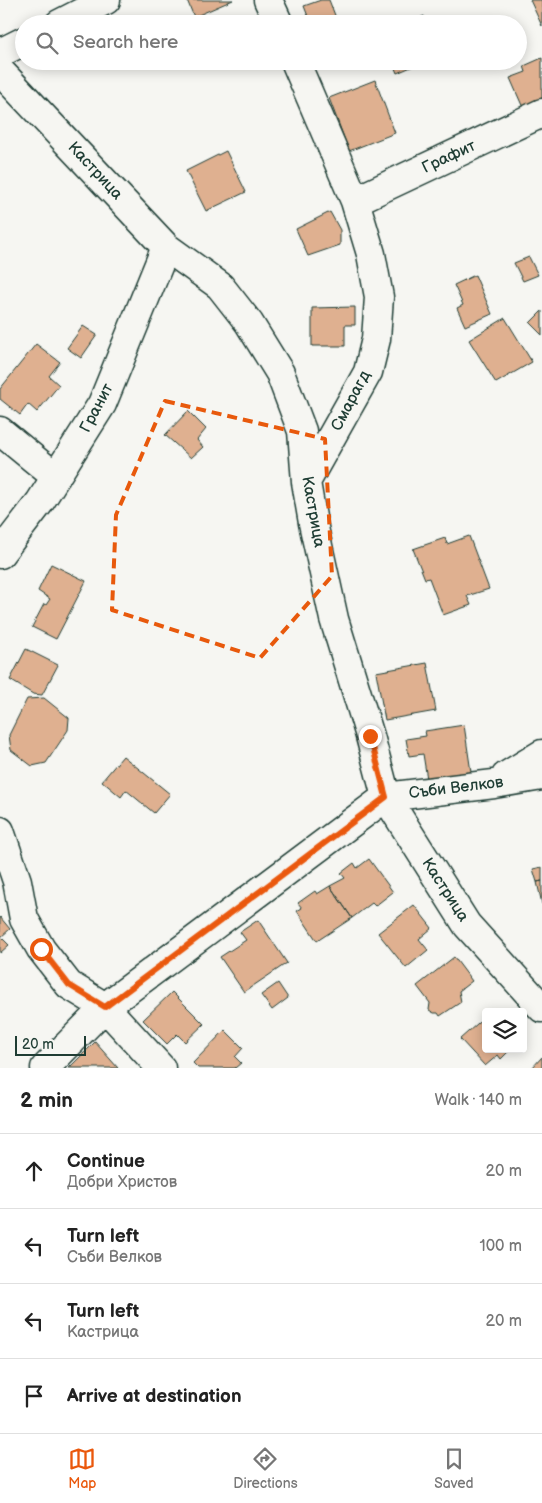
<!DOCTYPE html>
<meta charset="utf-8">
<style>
body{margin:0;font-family:"Balsamiq Sans",sans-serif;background:#f2f2f2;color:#222}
.controls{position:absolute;right:15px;bottom:15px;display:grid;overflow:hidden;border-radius:5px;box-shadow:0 2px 12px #0003}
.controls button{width:45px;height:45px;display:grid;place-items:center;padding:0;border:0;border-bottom:1px solid #e0e0e0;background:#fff;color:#222;font:25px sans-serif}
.scale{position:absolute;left:15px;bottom:12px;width:71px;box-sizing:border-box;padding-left:5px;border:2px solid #1f3d34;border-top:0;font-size:14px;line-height:18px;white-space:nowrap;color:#1f3d34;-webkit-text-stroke:4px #f6f6f2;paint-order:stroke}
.stop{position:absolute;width:15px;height:15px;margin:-11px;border:4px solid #ea580c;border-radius:50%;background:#fff}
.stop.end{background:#ea580c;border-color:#fff;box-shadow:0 1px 5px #0008}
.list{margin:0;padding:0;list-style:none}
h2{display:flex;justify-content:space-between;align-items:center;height:65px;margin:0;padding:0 20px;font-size:21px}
h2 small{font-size:16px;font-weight:400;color:#767676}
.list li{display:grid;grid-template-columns:32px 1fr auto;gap:15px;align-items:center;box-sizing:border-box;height:75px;padding:0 20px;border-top:1px solid #e0e0e0}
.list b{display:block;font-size:19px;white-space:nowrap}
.list p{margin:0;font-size:16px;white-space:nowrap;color:#767676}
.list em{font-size:16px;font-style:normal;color:#767676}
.icon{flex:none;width:28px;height:28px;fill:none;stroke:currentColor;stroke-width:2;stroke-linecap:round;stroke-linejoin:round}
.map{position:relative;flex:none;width:542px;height:1068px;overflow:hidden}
.search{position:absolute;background:#fff;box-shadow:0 2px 12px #0003;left:15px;right:15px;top:15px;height:55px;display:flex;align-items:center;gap:12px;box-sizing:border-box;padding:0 18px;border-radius:28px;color:#767676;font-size:19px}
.sheet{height:365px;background:#fff}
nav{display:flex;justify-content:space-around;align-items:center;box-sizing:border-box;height:70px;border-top:1px solid #e0e0e0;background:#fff;font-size:14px;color:#767676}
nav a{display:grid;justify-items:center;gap:2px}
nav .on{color:#ea580c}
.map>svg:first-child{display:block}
</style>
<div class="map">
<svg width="542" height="1068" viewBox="0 0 542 1068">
<rect width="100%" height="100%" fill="#f6f6f2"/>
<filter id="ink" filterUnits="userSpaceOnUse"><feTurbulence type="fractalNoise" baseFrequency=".02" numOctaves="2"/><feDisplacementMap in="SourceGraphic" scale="10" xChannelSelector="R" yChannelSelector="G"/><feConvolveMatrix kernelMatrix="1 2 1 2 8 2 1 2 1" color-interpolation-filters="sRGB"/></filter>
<g filter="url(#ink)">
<path fill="#dfb090" stroke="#1f3d34" d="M187,0H233L194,17Z
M321,0H329L338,23L311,24L304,6Z
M530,0H542V26Z
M424,16L427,24H405Z
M542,58V102L524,110L510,78L526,72L524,66Z
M392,61H425L397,73Z
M375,80L395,133L349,151L329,98Z
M226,151L246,192L206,211L186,171Z
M330,212L340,230V245L308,256L296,229Z
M529,257L538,275L523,281L514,263Z
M475,275L492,314L465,326L457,308L463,305L454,285Z
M355,307V325H345V346H312V308Z
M542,311V335L530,323Z
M505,318L532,362L496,383L469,340Z
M83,326L97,335L81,358L67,348Z
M36,344L60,362L49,376L59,385L37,412L28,404L20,415L0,399V389Z
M188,411L206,429L197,440L203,447L191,458L165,435Z
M469,536L489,589L467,596L471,605L443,615L429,578L425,579L413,549L445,538L447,544Z
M51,564L86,581L56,639L32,627L44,604L46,605L50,599L38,591Z
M26,649L58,665L42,695L33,694L10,680Z
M427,663L436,711L385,720L376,672Z
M44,698L69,718L68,730L46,763L32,766L11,750L9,735L27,699Z
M464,725L471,772L427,779L423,754L409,756L406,739L426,736L425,731Z
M123,756L170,794L154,813L126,790L121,797L102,781Z
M369,859L393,892L375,906L372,903L352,918L330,886L345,878L341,873L354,863L357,868Z
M542,867V881L537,882L533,869Z
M542,881V904L537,882Z
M330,886L352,918L317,941L297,911L302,908L298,903L315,891L317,894Z
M414,905L432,928L419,939L428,950L406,968L378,933Z
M0,917L10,929L1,937L9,945L0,953Z
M258,920L287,963L244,992L220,957L246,940L240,932Z
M454,957L472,981L459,991L461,1002L440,1016L438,1013H434L429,1010L430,1003L417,986Z
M278,983L288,998L272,1010L261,995Z
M172,992L204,1024L185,1042L177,1034L167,1044L143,1020Z
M486,1016V1049H511L501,1059L498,1055L485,1066L460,1039Z
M225,1030L243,1048L235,1057L241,1063L235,1068H198L193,1063Z
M95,1042L118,1068H69Z
M542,1057V1068H532Z"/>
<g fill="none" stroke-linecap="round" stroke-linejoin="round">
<g stroke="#1f3d34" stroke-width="31">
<path id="minor" d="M268,0L279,24
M59,24L106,0
M0,53L24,41
M295,61L355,201L371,254L379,297L376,339L368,372L306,482
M0,71L166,247L220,286L249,323L280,373L302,431L306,482L313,523L334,619L370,736L386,797L467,925L542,1008
M355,201L542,113
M0,431L56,477
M0,554L40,502L102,404L166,247
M506,776L542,754
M0,831L17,881L24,919L41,949L69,985L105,1007L161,1068
M45,1068L105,1007L386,797L494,784L542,776"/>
</g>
<use href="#minor" stroke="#f6f6f2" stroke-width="28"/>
</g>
</g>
<g fill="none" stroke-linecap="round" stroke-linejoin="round" filter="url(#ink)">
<path stroke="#ea580c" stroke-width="6" d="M41,949L69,985L105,1007L386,797L370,736"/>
</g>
<path fill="none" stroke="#e8590c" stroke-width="4" stroke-dasharray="10 6" stroke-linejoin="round" d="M165,401L325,439L332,576L260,658L112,610L116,515Z"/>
<g text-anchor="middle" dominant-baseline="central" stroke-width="4" stroke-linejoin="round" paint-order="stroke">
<g font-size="16" fill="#1f3d34" stroke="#f6f6f2">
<text transform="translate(449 157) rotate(-25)">Графит</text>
<text transform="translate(95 171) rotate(47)">Кастрица</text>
<text transform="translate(351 401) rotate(-62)">Смарагд</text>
<text transform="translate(97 408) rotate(-62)">Гранит</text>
<text transform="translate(313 512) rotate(80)">Кастрица</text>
<text transform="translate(456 788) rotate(-7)">Съби Велков</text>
<text transform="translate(445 890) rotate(57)">Кастрица</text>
</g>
</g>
</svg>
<div class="controls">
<button><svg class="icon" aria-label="layers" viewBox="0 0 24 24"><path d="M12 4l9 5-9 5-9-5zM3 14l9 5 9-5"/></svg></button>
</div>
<div class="scale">20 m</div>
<div class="stop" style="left:41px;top:949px"></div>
<div class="stop end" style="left:370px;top:736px"></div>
<div class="search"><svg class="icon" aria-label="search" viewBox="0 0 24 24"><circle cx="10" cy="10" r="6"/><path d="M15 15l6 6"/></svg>Search here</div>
</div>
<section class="sheet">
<h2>2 min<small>Walk · 140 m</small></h2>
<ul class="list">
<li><svg class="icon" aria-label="ahead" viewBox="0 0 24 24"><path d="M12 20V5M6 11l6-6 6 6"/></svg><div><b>Continue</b><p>Добри Христов</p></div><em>20 m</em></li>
<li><svg class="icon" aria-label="left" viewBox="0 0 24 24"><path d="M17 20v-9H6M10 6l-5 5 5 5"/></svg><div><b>Turn left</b><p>Съби Велков</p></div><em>100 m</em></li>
<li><svg class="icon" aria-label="left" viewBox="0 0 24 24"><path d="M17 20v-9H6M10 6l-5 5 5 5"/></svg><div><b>Turn left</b><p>Кастрица</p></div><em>20 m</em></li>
<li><svg class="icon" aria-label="arrive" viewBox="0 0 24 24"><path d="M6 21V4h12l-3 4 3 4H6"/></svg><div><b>Arrive at destination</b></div></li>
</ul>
</section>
<nav>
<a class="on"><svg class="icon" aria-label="map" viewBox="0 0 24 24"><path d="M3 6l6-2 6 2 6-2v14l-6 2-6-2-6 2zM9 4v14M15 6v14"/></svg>Map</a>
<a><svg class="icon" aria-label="directions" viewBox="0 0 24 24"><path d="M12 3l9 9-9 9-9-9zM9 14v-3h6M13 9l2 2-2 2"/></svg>Directions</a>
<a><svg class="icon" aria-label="saved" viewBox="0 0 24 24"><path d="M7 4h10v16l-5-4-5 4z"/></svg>Saved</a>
</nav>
